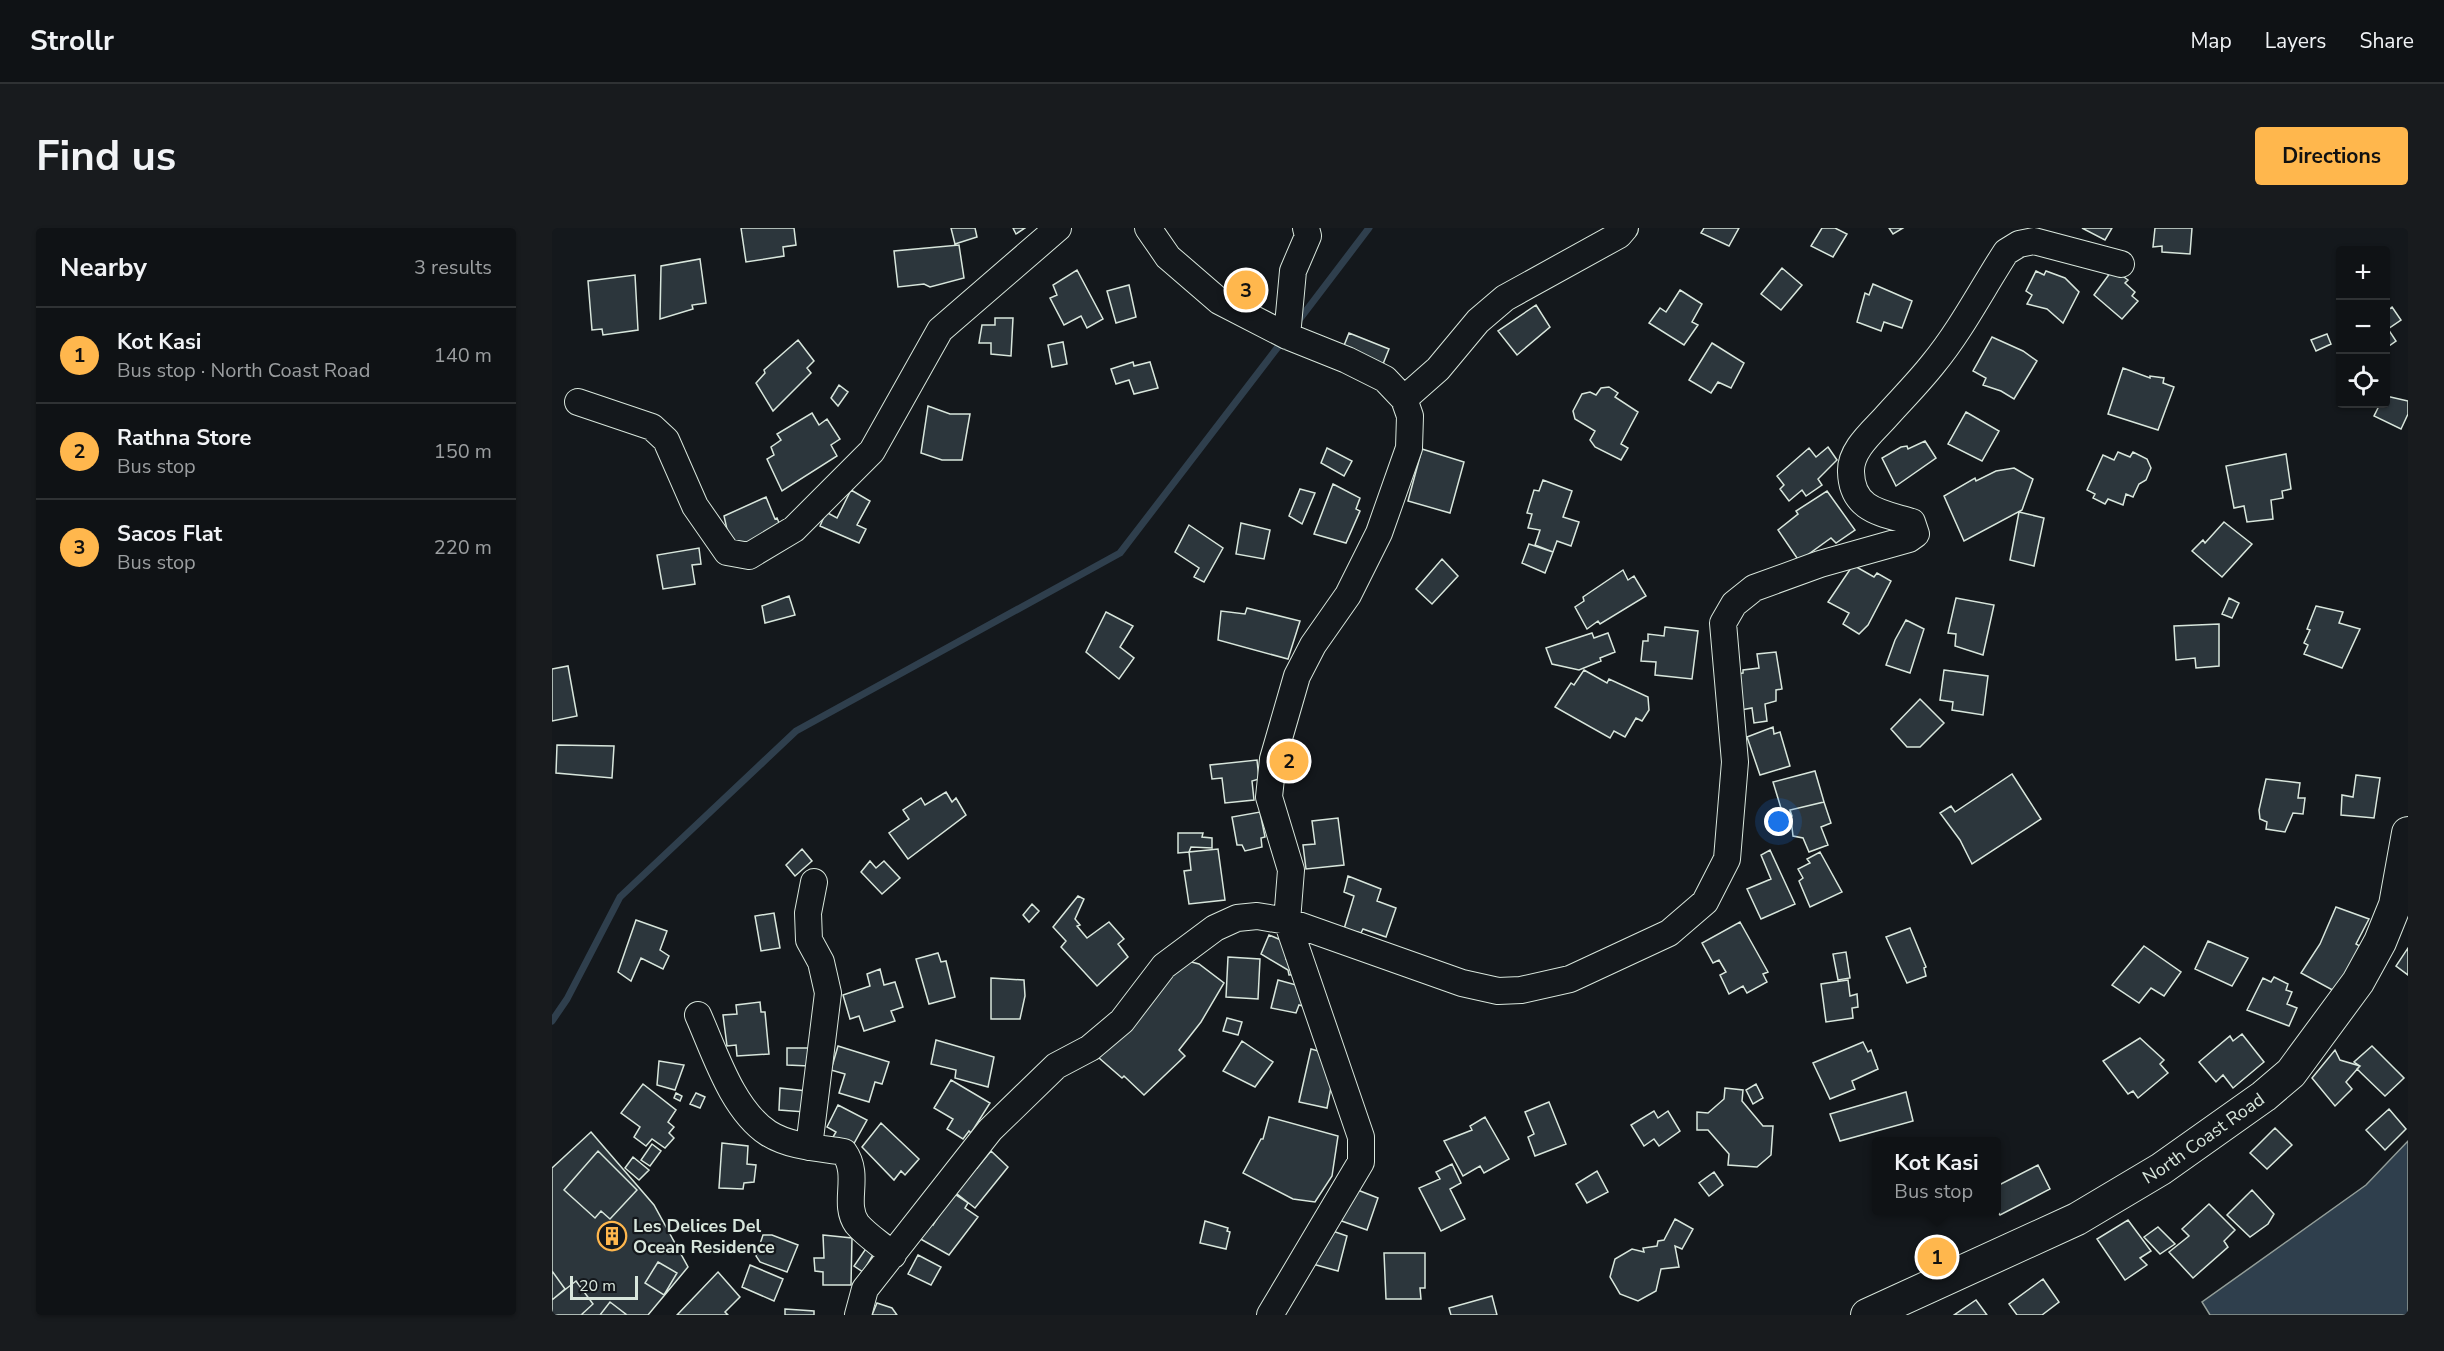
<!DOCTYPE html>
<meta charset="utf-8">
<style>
body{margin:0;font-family:"Nunito Sans",sans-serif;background:#181b1e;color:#f1f3f6}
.controls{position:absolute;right:18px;top:18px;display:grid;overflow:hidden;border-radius:6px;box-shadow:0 2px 4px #0004}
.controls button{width:54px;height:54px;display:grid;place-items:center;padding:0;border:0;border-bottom:2px solid #2f3234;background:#0f1215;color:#f1f3f6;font:30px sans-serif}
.scale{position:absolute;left:18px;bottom:15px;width:68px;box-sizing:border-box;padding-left:6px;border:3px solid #d8e6dc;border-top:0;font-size:16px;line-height:21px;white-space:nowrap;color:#d8e6dc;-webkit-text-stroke:4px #14181c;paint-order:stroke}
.you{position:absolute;left:1227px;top:594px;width:21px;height:21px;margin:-15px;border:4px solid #fff;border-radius:50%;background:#1a73e8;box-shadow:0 0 0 9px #1a73e833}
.badge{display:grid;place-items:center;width:39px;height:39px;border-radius:50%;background:#ffb74d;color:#111;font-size:20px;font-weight:700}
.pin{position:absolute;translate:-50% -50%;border:3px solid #fff;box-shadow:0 2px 6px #0006}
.popup{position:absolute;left:1320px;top:909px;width:129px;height:78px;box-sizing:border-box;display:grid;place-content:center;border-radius:6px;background:#0f1215;filter:drop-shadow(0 2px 4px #0005);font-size:20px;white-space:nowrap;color:#9b9ea0}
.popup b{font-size:22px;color:#f1f3f6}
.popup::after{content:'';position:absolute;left:50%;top:100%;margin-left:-12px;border:12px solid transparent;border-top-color:#0f1215}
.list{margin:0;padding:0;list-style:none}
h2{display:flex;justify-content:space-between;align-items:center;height:78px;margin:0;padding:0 24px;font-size:26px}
h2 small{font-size:20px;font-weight:400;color:#9b9ea0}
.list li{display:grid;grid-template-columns:39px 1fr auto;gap:18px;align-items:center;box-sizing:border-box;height:96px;padding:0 24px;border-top:2px solid #2f3234}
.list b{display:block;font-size:22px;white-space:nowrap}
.list p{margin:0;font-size:20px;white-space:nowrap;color:#9b9ea0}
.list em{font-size:20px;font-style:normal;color:#9b9ea0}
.icon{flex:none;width:33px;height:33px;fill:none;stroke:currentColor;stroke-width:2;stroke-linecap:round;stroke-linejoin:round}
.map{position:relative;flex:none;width:1856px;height:1087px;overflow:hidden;border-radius:6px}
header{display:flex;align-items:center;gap:36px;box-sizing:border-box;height:84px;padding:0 30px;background:#0f1215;border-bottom:2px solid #2f3234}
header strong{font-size:28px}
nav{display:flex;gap:33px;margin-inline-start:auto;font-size:21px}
.intro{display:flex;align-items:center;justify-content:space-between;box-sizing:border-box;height:144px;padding:0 36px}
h1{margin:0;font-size:42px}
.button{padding:15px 27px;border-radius:6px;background:#ffb74d;color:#111;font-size:21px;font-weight:700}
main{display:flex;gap:36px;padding:0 36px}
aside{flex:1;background:#0f1215;border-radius:6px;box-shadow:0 2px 4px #0004}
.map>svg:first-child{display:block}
</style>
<header>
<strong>Strollr</strong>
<nav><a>Map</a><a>Layers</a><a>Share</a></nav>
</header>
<div class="intro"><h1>Find us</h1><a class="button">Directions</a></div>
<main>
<aside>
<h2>Nearby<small>3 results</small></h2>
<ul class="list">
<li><span class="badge">1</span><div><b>Kot Kasi</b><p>Bus stop · North Coast Road</p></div><em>140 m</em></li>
<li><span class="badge">2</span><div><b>Rathna Store</b><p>Bus stop</p></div><em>150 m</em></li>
<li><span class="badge">3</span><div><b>Sacos Flat</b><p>Bus stop</p></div><em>220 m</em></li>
</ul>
</aside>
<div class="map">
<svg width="1856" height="1087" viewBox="0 0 1856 1087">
<rect width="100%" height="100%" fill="#14181c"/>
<path fill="#2f3f4d" stroke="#939e99" stroke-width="1.5" d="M1856,913V1087H1658L1650,1074L1814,957Z"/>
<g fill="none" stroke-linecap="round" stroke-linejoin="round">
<path stroke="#2f3f4d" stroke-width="7" d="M744,96L817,0
M0,793L15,771L68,669L244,503L568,325L732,111"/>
</g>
<path fill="#2c363c" stroke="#d8e6dc" stroke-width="1.5" d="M189,0H242L244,17L231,19L232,28L194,34Z
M399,0H423L425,9L403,16Z
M461,0H473L464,6Z
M1152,0H1187L1177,18L1149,5Z
M1270,0H1283L1295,6L1281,29L1259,18Z
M1337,0H1351L1341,6Z
M1530,0H1560L1553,12Z
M1603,0H1640L1638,26L1610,24V18L1601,19Z
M407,17L412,50L378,59L372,56L346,59L342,23Z
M148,31L154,75L140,77L141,81L108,91L109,38Z
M1230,40L1250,57L1229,82L1209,66Z
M1561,41L1576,52L1573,55L1583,64L1580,68L1586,73L1570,91L1542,67Z
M525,42L551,91L535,100L529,88L512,97L498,70L505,67L501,57Z
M1484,43L1492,47L1494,43L1513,50L1527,64L1511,95L1495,81L1475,76L1480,67L1474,63Z
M83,47L86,102L51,107L50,101L40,102L36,53Z
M1321,56L1360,73L1350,100L1332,94L1329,103L1305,94L1313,65L1317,67Z
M577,57L584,89L564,95L555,63Z
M1128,62L1150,76L1140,94L1146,97L1132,117L1097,95L1108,80L1114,84Z
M984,77L998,99L965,127L946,103Z
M1840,79L1849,92L1836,101L1844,113L1834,120V84Z
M443,90H461L459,128L439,126V115H427L430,97H443Z
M797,105L837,121L831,136L791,120Z
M1775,106L1779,116L1764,123L1759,112Z
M1440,109L1471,123L1485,133L1462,171L1449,163L1431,157L1434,150L1421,143Z
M246,112L262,133L255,140L259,145L221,183L204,155L213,145L212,142Z
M511,114L515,136L500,139L496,117Z
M1160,115L1192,135L1179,160L1166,154L1159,165L1137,152Z
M581,134L582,138L598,134L606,160L582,166L577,152L564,156L559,141Z
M1571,140L1598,150V148L1612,150L1611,155L1622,159L1606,202L1556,186Z
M287,157L296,164L286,178L279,170Z
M1057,159L1066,165L1063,169L1086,184L1069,216L1076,220L1069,232L1043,219L1038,212L1043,203L1023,191L1021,183L1030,166L1038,164L1044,167L1049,160Z
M1834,168L1856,173V186L1849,201L1822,188L1828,176H1834Z
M376,178L398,186H418L410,232H390L369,225Z
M1414,184L1447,203L1430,233L1396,216Z
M260,185L267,197L275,191L288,211L279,217L285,228L230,263L215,231L222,227L219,219L229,212L225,206Z
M1373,213L1384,230L1344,258L1330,230L1349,219L1355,218L1356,221Z
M1276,219L1285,232L1266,251L1270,257L1254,268L1250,262L1237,273L1228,261L1232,257L1225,248L1257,220L1264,229Z
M775,220L800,233L792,248L769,235Z
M870,221L912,234L898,285L856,273Z
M1566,224L1578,229L1581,224L1595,231L1599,240L1594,252L1587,256L1581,269L1574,266L1571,277L1556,271L1553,276L1541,270L1543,266L1535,262L1551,227L1562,232Z
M1734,226L1739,261L1730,263L1731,270L1719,272L1721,291L1695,294L1692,278L1682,280L1674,238Z
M1462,240L1481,251L1470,282L1412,313L1392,268L1423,250L1424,253L1444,243Z
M991,252L1020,263L1011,289L1027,294L1019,318L1005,313L1001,324L983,317L988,302L976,300L980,286L975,285L982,262L987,263Z
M781,256L808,270L804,281L808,283L794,315L762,306Z
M748,261L763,265L750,296L737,288Z
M299,262L318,273L305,297L314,301L307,315L268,298L274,284L285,290Z
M1275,263L1303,302L1284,315L1279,310L1247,333L1226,302L1246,286L1244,283Z
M214,269L223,291L225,290L231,304L188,320L176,306L172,288Z
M1467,284L1492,290L1482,338L1458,332Z
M1672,294L1700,316L1670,349L1640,323L1651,312L1653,315Z
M689,295L718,302L712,331L684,326Z
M637,297L671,320L652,354L642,349L647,340L623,324Z
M977,316L1001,324L993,345L970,335Z
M147,320L149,336L140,337L143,356L111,361L105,327Z
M890,331L906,348L880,376L864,361Z
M1301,337L1322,349L1325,345L1339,353L1316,397L1307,406L1291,396L1297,385L1276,374Z
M1071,342L1076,352L1082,348L1094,368L1048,396L1046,393L1035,401L1023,379L1032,373L1031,369Z
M237,368L243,387L213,395L210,378Z
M1404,370L1442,377L1431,427L1403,418L1404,406L1396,405Z
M1677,370L1687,375L1680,390L1670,386Z
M1764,378L1791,384L1787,395L1808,401L1790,440L1752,426L1756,417L1752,415L1758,402L1755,401Z
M695,380L748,393L736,431L666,412L669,383L693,386Z
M554,384L581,398L568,419L582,430L567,451L534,424Z
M1354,392L1372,401L1358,445L1334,437L1343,412Z
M1667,396V438L1644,440L1643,430L1624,432L1622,398Z
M1113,399L1146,403L1140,451L1103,447L1104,434L1089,433L1091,413H1096V406L1112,408Z
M1040,405L1042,410L1056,405L1063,424L1048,430L1049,433L1027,442L1000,436L994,420Z
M1224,424L1230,461L1224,462V473L1213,476L1215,493L1202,495L1200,480L1189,482L1183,446L1191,445V442L1207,440L1205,426Z
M16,438L25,488L0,493V441Z
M1032,442L1055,455L1057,451L1096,469L1097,482L1090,493L1084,490L1073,509L1062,503L1058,510L1003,479L1019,455L1022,457Z
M1392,442L1436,448L1431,487L1400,482L1401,474L1388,472Z
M1368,471L1392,495L1368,519H1355L1339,501Z
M1221,499L1222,506L1228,504L1238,538L1208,547L1195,509Z
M5,517L62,518L60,550L4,545Z
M705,532L707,551L700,553L702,572L673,575L670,550L660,551L658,537Z
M1263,543L1272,574L1238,582L1240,588L1232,590L1221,554Z
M1460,546L1489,591L1420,636L1408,612L1388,585L1399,578L1403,584Z
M1804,547L1828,550L1822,590L1789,587L1790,567L1801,569Z
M1714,551L1748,555L1746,570H1753L1751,586L1741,585L1733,604L1714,601L1715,594L1708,591L1707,582Z
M394,564L400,574L404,570L414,587L356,631L337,605L357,591L351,582L369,570L373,577Z
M1272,574L1279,595L1269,599L1276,617L1257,624L1251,610L1241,608L1238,582Z
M708,584L713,609L709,610L710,619L693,623L690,617H685L680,589Z
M786,590L792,637L754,641L751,617L763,616L760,593Z
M626,605H651L650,609L660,610V620L639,619L637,624L626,625Z
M250,621L260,633L243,648L234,637Z
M666,621L673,672L637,676L632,643L639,642L637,624Z
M1218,622L1243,676L1209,691L1195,661L1219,651L1209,627Z
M1268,624L1290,664L1258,679L1247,653L1251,650L1246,641L1258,635L1255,631Z
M318,633L324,640L332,633L348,650L330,666L309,644Z
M796,648L829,661L825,673L844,680L834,709L811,701L809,705L792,701L802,668L792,664Z
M526,668L532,671L523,691L528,697L525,698L535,710L557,694L572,711L566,716L576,729L545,758L509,719L514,713L501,699Z
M480,676L487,683L477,694L471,687Z
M1784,679L1817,691L1804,716L1813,721L1786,765L1749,745L1768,716Z
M222,685L228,720L209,723L203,688Z
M84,692L115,703L108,722L117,728L111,741L89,730L79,753L66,744Z
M1188,694L1216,744L1211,746L1215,754L1195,765L1191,758L1177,766L1168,747L1174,744L1167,732L1161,735L1150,715Z
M1358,700L1374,739L1372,740L1374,748L1355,755L1334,709Z
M717,707L741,717L734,731L750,732L753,746L737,747L736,742L709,726Z
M1656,713L1696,730L1680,758L1643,741Z
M1592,718L1629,744L1612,768L1599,760L1587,775L1560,757Z
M1856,720V747L1844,738Z
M1294,724L1298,750L1286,752L1281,726Z
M386,725L389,734L394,733L403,769L377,776L364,731Z
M676,729L708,731L706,771L674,769Z
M628,731L647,736L672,755L649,794L627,822L633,828L592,867L572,848L570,850L539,823Z
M328,741L332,757L343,754L351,779L339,783L343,793L312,803L307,788L298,791L291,767L318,758L315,746Z
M1722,749L1736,756L1734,762L1740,764L1735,776L1745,780L1737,798L1695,782L1711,750L1719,754Z
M439,750L472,752L473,768L468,791H439Z
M726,752L755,760L751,778L747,777L744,785L719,780Z
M1296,752L1298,768L1305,766L1306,779L1300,780L1301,790L1274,794L1269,756Z
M208,774L209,784H213L217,826L185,828L184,817L175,818L171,787L185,786L184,777Z
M675,790L690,794L686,807L671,803Z
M1690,806L1712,834L1681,860L1671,847L1664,854L1647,834L1678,808L1681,813Z
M1588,810L1612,832L1608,836L1616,845L1586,870L1581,863L1576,866L1551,833Z
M384,812L442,829L436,859L403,850L404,842L379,836Z
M690,813L721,834L703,859L671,843Z
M1311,814L1316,824L1319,822L1326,841L1300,853L1303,861L1278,871L1261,835Z
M286,818L337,834L330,856L323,854L317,874L287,865L293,846L279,842Z
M1820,818L1852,850L1833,868L1805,841L1808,838L1802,834Z
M235,820H256L257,838L235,837Z
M759,821L785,828L775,880L747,874Z
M1783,822L1788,832L1808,838L1794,854L1800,861L1783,878L1760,850Z
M107,833L132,837L123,862L105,857Z
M399,852L438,875L419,905L417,903L411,911L395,901L401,891L382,880Z
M91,856L124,882L116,894L122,899L117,905L122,910L113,920L100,911L94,918L82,909L88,899L69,885Z
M1204,856L1211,870L1201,876L1194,862Z
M228,860L255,863L253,884L227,882Z
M1173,860L1191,862L1190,873L1211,898H1221L1219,927L1205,939L1176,937L1177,926L1156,902H1145V884L1156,885L1172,871Z
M1354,864L1361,893L1288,913L1278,886Z
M124,865L130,868L128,873L122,870Z
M144,865L153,869L148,880L138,876Z
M997,874L1014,916L983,928L976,909L982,906L973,884Z
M286,877L315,892L300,919L281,909L284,904L275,899Z
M1837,881L1854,901L1833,922L1814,902Z
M1102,883L1106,890L1116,883L1128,903L1107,918L1102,911L1092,918L1079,897Z
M717,889L786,908L780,948L763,974L741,971L691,945L709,911H711Z
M933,889L957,931L932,945L928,938L911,948L892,913L920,902L918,898Z
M329,895L367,931L353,947L349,943L342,952L310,919Z
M1723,900L1740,917L1715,941L1698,925Z
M39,904L102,977L136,1039L96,1087H0V940Z
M170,915L196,918L195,936L204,937L202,954L192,955L191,961L167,960Z
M100,916L109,923L98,938L89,932Z
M46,923L85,962L58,991L49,983L43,990L12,962Z
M439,923L456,939L423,980L400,962L421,938L425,940Z
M81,929L97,942L87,952L73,940Z
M900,936L909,955L898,961L913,991L889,1003L867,960L888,951L884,944Z
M1486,937L1498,961L1448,987L1445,982V958Z
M1045,943L1056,964L1035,975L1024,956Z
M1162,944L1171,957L1157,968L1147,955Z
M798,959L826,970L815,1002L784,991Z
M1700,962L1722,986L1716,996L1698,1009L1675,987Z
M401,965L416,975L413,980L426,989L397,1027L365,1009L378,994L381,997Z
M1657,976L1683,1002L1672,1013L1676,1019L1641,1050L1617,1024L1637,1008L1630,1001Z
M1123,991L1141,1001L1130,1021L1123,1018L1127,1039L1109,1041L1104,1063L1086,1073L1068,1066L1058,1049L1063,1031L1080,1021L1092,1024L1091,1020L1105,1018L1106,1013L1112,1012Z
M1576,992L1599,1023L1588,1030L1595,1037L1573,1052L1545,1011Z
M653,993L676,1000L675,1003L678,1004L674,1021L648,1015Z
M769,999L795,1008L786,1043L757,1035Z
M1606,999L1623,1016L1608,1026L1592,1009Z
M211,1007H220L246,1017L235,1044L208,1034L204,1028Z
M271,1007L300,1010L299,1057H271V1044L263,1043L262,1030H272Z
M315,1019L322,1025L311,1044L302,1038Z
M832,1025H873V1060H868L869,1071H834Z
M366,1027L389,1039L379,1057L356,1046Z
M106,1034L125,1045L112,1067L93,1055Z
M198,1037L231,1051L222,1073L190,1059Z
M0,1043L13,1061L0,1072Z
M166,1044L188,1069L173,1084L176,1087H125Z
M1491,1051L1507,1074L1490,1087H1465L1457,1076Z
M24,1053L41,1076L29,1087H0V1072Z
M940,1068L945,1087H899L897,1080Z
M1424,1072L1435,1087H1402Z
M58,1074L75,1087H48Z
M325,1075L340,1080L345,1087H320Z
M233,1081L262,1083V1087H233Z"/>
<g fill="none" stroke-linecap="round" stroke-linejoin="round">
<g stroke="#d8e6dc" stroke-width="28">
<path id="minor" d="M596,0L616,29L667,73L735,108L795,132L833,151L852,171L858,188L857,220L827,305L796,367L761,417L745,448L721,531L717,569L739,642L735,693L809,909V934L718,1087
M735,108L741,43L756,8L754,0
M852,171L886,141L926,93L953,70L1067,7L1073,0
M26,174L100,199L114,212L143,278L175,324L197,328L242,301L320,223L388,102L506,0
M146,787C163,825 180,881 216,905C238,919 268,920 292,924C309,948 290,975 305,996C314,1007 330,1017 341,1027
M257,919L276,765L269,734L257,712L256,685L262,654
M306,1087L313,1061L438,902L504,838L538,820L570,793L612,738L663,700L685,690L705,688L735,693L910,755L946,763L969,762L1018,751L1117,705L1153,674L1175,631L1183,534L1171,395L1182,376L1202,360L1268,336L1357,311L1364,306L1360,294C1331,285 1300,283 1299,244C1298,223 1319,205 1332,191C1348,173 1366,155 1381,136C1409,102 1430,61 1454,24L1467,16L1482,13L1569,36"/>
</g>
<g stroke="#d8e6dc" stroke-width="34">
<g id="major">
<path id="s1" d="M1315,1087L1525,991L1609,941L1712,868L1739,845L1806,754L1828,714L1843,677L1856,605"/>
</g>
</g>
<use href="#minor" stroke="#14181c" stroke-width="26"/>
<use href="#major" stroke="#14181c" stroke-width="32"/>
</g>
<defs>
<g id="building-ring" transform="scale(1.5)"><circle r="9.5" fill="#14181c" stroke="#ffb74d" stroke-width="1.5"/><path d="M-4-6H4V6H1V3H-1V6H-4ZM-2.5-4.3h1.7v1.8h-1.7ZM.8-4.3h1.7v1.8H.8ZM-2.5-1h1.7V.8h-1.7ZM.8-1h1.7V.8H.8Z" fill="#ffb74d"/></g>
</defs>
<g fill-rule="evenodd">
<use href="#building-ring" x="60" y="1008"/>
</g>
<g text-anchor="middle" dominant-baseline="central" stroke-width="4.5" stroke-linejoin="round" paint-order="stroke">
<g font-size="18" fill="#d8e6dc" stroke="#14181c">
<text stroke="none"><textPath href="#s1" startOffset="381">North Coast Road</textPath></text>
</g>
<g font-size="18" font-weight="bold" fill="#d8e6dc" stroke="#14181c" text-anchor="start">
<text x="81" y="998">Les Delices Del<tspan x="81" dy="21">Ocean Residence</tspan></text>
</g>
</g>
</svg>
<div class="controls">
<button>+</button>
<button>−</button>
<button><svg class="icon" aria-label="locate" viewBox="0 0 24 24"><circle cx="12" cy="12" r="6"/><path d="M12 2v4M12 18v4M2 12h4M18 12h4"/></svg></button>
</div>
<div class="scale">20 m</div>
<div class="you"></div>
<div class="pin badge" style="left:1385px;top:1029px">1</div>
<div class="popup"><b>Kot Kasi</b>Bus stop</div>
<div class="pin badge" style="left:737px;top:533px">2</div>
<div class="pin badge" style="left:694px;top:62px">3</div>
</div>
</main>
